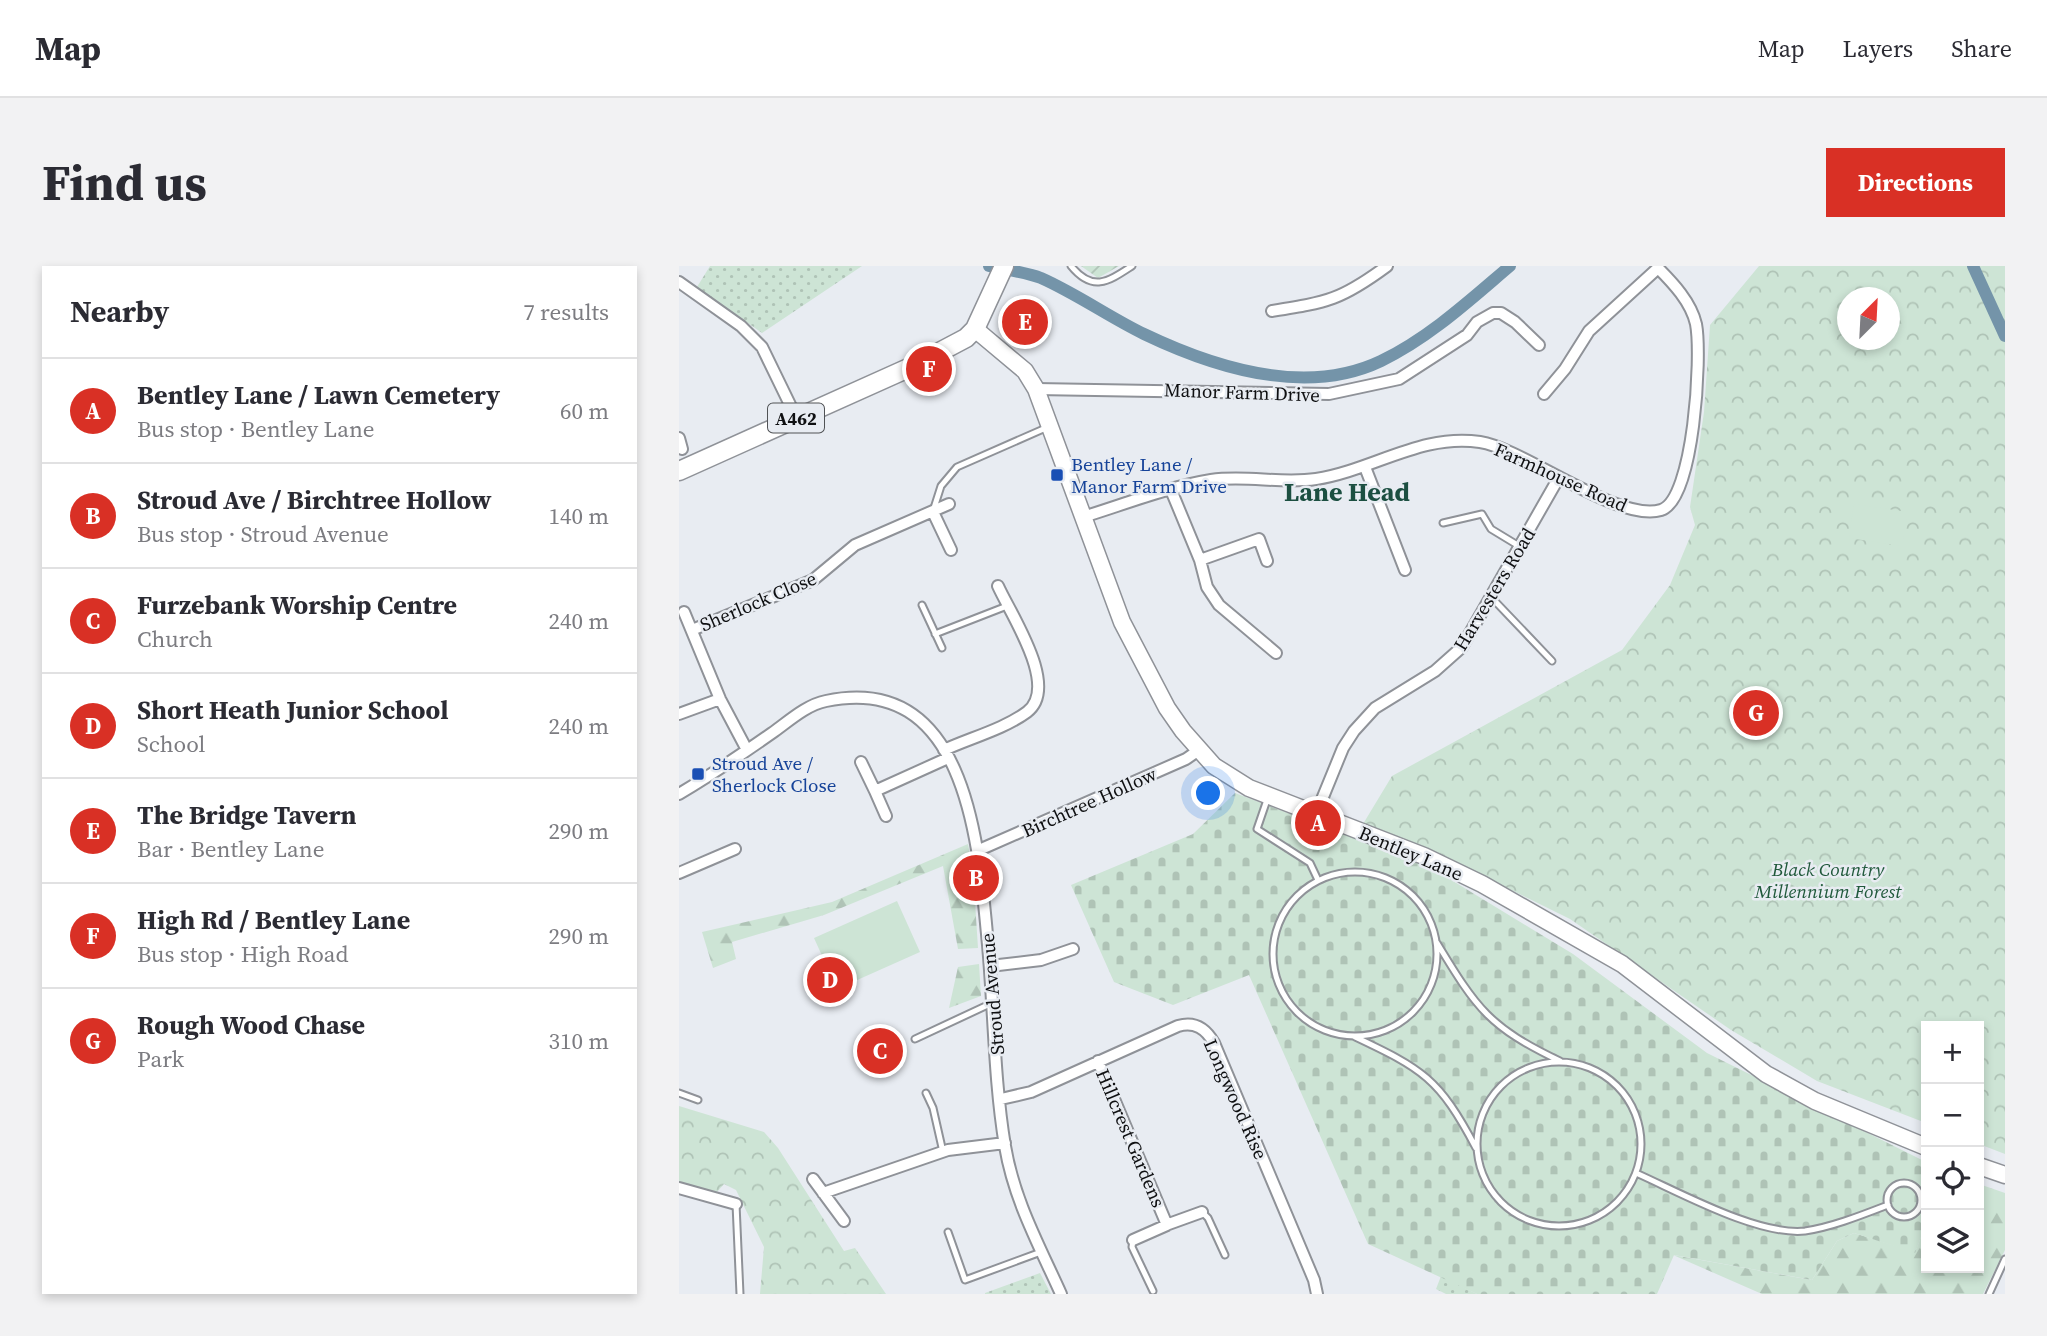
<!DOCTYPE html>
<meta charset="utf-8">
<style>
body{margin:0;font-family:"Source Serif 4",serif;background:#f2f2f3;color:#2b2b33}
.controls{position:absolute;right:21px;bottom:21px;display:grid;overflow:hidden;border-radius:0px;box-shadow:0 4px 10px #0003}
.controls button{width:63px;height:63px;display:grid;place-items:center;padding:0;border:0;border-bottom:2px solid #e1e1e2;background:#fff;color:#2b2b33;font:35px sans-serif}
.compass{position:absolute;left:1158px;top:21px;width:63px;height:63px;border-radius:50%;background:#fff;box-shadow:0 4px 10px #0003;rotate:24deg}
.you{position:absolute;left:530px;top:528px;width:24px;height:24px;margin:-18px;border:5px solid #fff;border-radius:50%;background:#1a73e8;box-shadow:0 0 0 10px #1a73e833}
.badge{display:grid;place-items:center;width:46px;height:46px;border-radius:50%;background:#d93025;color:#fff;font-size:23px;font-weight:700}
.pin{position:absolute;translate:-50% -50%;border:4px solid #fff;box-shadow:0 2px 7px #0006}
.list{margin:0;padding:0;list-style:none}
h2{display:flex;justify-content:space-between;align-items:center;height:91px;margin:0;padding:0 28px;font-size:30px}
h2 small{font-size:23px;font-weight:400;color:#7c7c81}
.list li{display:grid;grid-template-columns:46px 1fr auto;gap:21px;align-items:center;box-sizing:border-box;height:105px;padding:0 28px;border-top:2px solid #e1e1e2}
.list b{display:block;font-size:26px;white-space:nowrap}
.list p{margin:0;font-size:23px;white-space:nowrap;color:#7c7c81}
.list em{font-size:23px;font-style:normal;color:#7c7c81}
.icon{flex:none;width:38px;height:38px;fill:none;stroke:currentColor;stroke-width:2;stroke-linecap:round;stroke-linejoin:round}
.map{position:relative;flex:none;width:1326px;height:1028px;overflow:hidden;border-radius:0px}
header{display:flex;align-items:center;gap:42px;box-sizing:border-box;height:98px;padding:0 35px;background:#fff;border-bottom:2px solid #e1e1e2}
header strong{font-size:33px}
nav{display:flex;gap:38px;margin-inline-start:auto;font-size:24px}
.intro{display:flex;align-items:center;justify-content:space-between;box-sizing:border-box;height:168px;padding:0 42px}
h1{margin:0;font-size:49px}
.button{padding:18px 32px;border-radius:0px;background:#d93025;color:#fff;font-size:24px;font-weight:700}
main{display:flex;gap:42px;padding:0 42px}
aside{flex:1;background:#fff;border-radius:0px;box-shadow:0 4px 10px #0003}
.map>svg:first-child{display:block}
</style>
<header>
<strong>Map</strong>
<nav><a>Map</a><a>Layers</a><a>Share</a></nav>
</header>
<div class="intro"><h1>Find us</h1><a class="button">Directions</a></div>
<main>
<aside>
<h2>Nearby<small>7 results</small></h2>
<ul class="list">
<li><span class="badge">A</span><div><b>Bentley Lane / Lawn Cemetery</b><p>Bus stop · Bentley Lane</p></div><em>60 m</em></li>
<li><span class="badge">B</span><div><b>Stroud Ave / Birchtree Hollow</b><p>Bus stop · Stroud Avenue</p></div><em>140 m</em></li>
<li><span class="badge">C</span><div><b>Furzebank Worship Centre</b><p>Church</p></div><em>240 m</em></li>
<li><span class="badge">D</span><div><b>Short Heath Junior School</b><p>School</p></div><em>240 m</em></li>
<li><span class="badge">E</span><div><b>The Bridge Tavern</b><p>Bar · Bentley Lane</p></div><em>290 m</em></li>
<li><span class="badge">F</span><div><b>High Rd / Bentley Lane</b><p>Bus stop · High Road</p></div><em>290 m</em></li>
<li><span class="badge">G</span><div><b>Rough Wood Chase</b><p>Park</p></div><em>310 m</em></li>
</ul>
</aside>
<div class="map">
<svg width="1326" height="1028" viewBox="0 0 1326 1028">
<defs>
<pattern id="grass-dots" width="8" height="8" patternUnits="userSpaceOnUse" patternTransform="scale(1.75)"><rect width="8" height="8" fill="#cde4d5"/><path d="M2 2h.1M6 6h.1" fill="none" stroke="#afc3b6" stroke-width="1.8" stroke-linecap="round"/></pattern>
<pattern id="forest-firs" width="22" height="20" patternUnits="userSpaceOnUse" patternTransform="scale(1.75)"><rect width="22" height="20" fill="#cde4d5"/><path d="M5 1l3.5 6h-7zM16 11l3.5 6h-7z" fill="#afc3b6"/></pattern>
<pattern id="cemetery-stones" width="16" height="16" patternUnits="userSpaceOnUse" patternTransform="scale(1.75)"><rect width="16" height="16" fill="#cde4d5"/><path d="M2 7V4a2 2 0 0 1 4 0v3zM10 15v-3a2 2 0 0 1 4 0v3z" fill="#afc3b6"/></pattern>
<pattern id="park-crowns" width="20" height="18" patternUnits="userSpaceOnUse" patternTransform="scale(1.75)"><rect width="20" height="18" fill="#cde4d5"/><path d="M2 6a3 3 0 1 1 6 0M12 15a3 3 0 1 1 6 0" fill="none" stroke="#afc3b6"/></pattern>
<pattern id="garden-furrows" width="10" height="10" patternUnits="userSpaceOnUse" patternTransform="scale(1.75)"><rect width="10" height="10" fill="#cde4d5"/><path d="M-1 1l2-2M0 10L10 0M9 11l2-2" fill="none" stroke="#afc3b6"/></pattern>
</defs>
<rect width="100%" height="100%" fill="#e8ecf2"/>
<path fill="url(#grass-dots)" d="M31,0H183L83,67L18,21Z
M361,1007L372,1028H306V1027Z
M762,1010L798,1028H767L757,1023Z"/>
<path fill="url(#forest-firs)" d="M289,578L294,605L299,682L279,683L264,600L145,649L53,676L57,693L34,702L23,666L153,636Z
M300,698L302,730L270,742L279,701Z
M1300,918L1326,927V984L1304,1028H1083L994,989L1133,1014L1158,975L1175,967L1236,986L1247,958V1002H1300Z"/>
<path fill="url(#cemetery-stones)" d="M556,527L751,601L894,688L1028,787L1247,896V958L1236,987L1175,967L1158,975L1133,1014L995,989L978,1028H798L689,978L570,709L494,739L435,716L392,619L514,568Z"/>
<path fill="url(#park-crowns)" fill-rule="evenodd" d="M1080,0H1326V888L1300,878V760H1247V857L1138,815L1052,764L891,653L743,580L684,558L713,510L943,384L991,319L1016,259L1011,241L1025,146L1031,59ZM1168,32H1210V74H1168Z
M0,840L85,866L99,882L165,985L176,982L207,1028H81L85,981L57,924L45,918L38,926L0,917Z"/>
<path fill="url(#garden-furrows)" d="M402,0H440L419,12Z"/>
<path fill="#cde4d5" d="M1175,238L1229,246L1223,280L1170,272Z
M218,635L241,686L158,723L135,672Z"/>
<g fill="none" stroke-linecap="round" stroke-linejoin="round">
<path stroke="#7494a9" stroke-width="12" d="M310,0C327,4 347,6 362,12C398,28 430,51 465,68C536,102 627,131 702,95C750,72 791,34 831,0
M1294,0L1326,70"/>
<g stroke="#8f9298" stroke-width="9">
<path id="lane" d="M392,0C414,27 430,15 453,0
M255,242L262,220L278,201L369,161
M764,257L803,248L812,263L840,280
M812,331L873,395
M243,339L263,382
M256,368L328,340
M589,531L578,563L631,597L639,614
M594 688a82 82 0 1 1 164 0a82 82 0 1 1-164 0Z
M758,677C798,743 810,761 881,795
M674,770C744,803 760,812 797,882
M236,773L313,737
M798 878a82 82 0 1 1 164 0a82 82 0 1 1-164 0Z
M0,827L19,834
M247,827L254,842L264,886
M957,907C1000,926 1079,970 1126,965C1153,961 1183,949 1209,939
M1208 934a17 17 0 1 1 34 0a17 17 0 1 1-34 0Z
M57,938L61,1028
M523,946L529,952L546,989
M269,966L286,1014L362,986
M454,974L453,981L474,1025
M1310,1028L1326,993"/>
</g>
<g stroke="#8f9298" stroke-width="14">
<path id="street" d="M0,16L62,60L83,81L117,151
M593,45C649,36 662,34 708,0
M357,123L650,128L720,113L788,69L798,56L814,47H822L836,56L860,79
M0,172L3,183
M686,201L726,304
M492,224L521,294L528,321L540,339L597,387
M254,246L272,284
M404,251C446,238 489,221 532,214C567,209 602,218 637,213C694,204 743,167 801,176C846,183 939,257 982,244C1015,234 1023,90 1017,58C1012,36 994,17 979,2L910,65L886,103L865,128
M521,294L580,273L588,295
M5,346L41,433L68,484
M13,364L134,314L176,279L270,238
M0,448L41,433
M265,484C291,472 325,463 348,446C381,421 332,349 319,320
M182,496L196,525L269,492
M196,525L207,550
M0,528C32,509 63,488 93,467C110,455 127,439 147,435C290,405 300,583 309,679C315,745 315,814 326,880C335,934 360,979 382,1028
M637,548L664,482L675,465L696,442L756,405L783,381L879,213
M300,584L507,493L520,484
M0,607L56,583
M311,700L362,694L394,683
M419,795L488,959L454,974
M322,833L352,826L499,760C516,755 527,763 535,777L635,1014L638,1028
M134,913L165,955
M0,922L57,938
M144,927L269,884L326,877
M487,959L523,946"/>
</g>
<g stroke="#8f9298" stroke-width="19">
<path id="secondary" d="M296,63L346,105L357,123L443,356L488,442L504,465L535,500L570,522L745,590L803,618L943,698L1087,808L1136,835L1247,881
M1300,900L1326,909"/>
</g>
<g stroke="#8f9298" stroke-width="21">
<path id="primary" d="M0,205L234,100L287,72L296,63L325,0"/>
</g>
<use href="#lane" stroke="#fff" stroke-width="5"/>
<use href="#street" stroke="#fff" stroke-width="10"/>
<use href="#secondary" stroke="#fff" stroke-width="16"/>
<use href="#primary" stroke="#fff" stroke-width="18"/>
</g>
<g fill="#1a4fb4" stroke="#e8ecf2" stroke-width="2.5">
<rect x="371" y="202" width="14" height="14" rx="3.5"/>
<rect x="12" y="501" width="14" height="14" rx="3.5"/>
</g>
<g text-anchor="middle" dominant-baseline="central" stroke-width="5" stroke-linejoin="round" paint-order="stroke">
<rect fill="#e8ecf2" stroke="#505255" stroke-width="2" x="89" y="137.5" width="56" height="29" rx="5"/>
<g font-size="18" font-weight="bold" fill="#0f1012">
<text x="117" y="152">A462</text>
</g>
<g font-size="19" fill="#0f1012" stroke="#e8ecf2">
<text transform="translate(563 126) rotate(2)">Manor Farm Drive</text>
<text transform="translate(882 211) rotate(24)">Farmhouse Road</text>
<text transform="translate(815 323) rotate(-59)">Harvesters Road</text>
<text transform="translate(79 335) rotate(-23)">Sherlock Close</text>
<text transform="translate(410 536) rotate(-24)">Birchtree Hollow</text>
<text transform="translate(732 587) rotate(23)">Bentley Lane</text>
<text transform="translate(313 728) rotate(-95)">Stroud Avenue</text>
<text transform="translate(557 833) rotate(66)">Longwood Rise</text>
<text transform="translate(452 872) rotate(67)">Hillcrest Gardens</text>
</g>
<g font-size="19" fill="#164399" stroke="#e8ecf2" text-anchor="start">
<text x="392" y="198">Bentley Lane /<tspan x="392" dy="22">Manor Farm Drive</tspan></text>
<text x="33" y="497">Stroud Ave /<tspan x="33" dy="22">Sherlock Close</tspan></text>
</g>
<g font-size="19" font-style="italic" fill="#20593b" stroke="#e8ecf2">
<text x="1149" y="603">Black Country<tspan x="1149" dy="22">Millennium Forest</tspan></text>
</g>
<g font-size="26" font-weight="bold" fill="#1c4f41" stroke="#e8ecf2">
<text x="668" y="226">Lane Head</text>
</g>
</g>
</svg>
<div class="controls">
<button>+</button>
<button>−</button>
<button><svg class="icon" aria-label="locate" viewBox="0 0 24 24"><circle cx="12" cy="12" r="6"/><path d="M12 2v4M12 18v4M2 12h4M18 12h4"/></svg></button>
<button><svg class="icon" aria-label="layers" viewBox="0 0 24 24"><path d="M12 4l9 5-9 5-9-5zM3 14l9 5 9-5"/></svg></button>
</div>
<svg class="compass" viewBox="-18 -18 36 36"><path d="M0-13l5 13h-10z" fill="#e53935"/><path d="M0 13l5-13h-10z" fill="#7c7c81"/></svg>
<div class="you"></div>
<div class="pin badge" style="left:639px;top:557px">A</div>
<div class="pin badge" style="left:297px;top:612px">B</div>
<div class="pin badge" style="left:201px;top:785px">C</div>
<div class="pin badge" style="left:151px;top:714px">D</div>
<div class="pin badge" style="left:346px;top:56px">E</div>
<div class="pin badge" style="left:250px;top:103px">F</div>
<div class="pin badge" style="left:1077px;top:447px">G</div>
</div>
</main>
